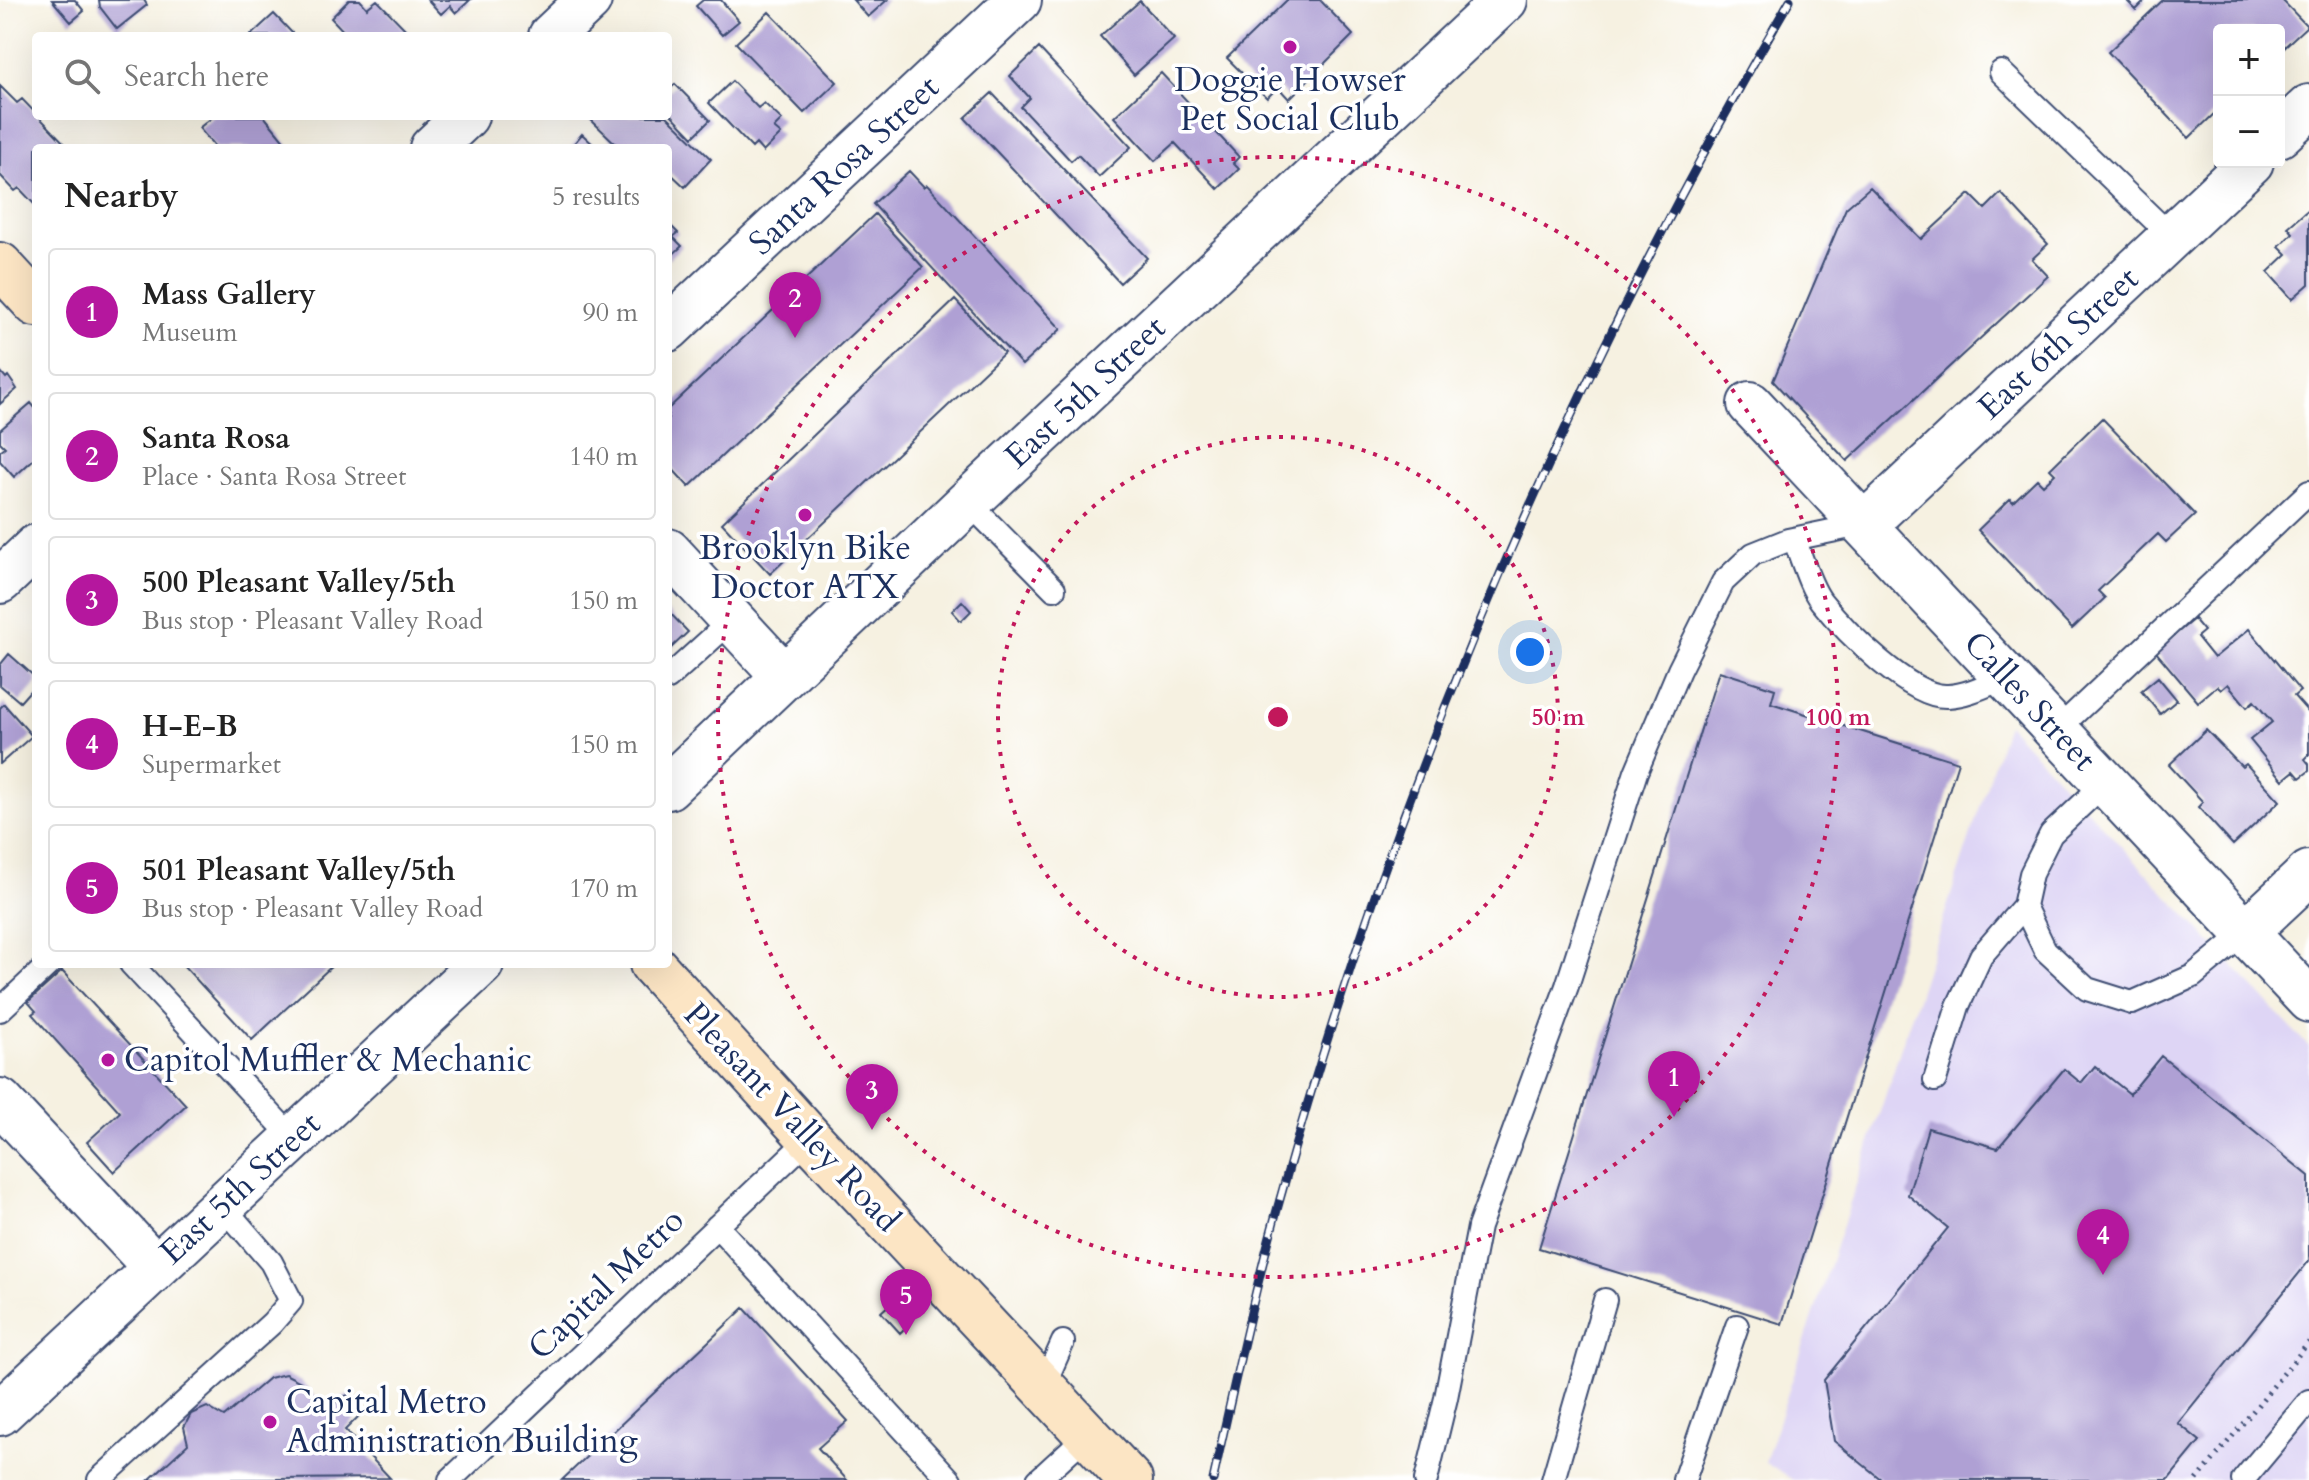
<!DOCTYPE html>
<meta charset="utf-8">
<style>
body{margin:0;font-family:Cardo,serif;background:#f6f6f6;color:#222}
.controls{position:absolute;right:24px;top:24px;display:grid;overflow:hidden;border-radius:8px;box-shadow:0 8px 32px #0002}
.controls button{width:72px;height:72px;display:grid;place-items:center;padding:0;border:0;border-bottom:2px solid #e0e0e0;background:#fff;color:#222;font:40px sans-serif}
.you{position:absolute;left:1530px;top:652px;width:28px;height:28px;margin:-20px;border:6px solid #fff;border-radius:50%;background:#1a73e8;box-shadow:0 0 0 12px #1a73e833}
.badge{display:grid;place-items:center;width:52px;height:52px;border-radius:50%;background:#b5179e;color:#fff;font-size:26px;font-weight:700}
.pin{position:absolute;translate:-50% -66px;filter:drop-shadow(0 2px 4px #0008)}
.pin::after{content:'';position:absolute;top:42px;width:28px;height:24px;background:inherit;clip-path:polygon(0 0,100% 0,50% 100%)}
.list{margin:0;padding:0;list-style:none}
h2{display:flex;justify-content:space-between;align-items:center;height:104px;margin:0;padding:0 32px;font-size:34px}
h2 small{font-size:26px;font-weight:400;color:#767676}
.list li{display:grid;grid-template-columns:52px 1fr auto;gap:24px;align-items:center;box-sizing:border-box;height:128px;margin:0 16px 16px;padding:0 16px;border:2px solid #e0e0e0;border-radius:8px}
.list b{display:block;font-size:30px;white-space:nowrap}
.list p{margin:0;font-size:26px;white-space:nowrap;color:#767676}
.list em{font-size:26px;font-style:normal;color:#767676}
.icon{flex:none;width:44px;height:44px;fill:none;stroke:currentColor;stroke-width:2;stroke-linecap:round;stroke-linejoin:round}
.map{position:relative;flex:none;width:2309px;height:1480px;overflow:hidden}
.search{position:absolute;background:#fff;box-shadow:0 8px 32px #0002;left:32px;top:32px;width:640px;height:88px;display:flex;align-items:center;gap:20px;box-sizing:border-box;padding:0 28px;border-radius:8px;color:#767676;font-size:30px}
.panel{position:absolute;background:#fff;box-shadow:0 8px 32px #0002;left:32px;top:144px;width:640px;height:824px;border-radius:8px}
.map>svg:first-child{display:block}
</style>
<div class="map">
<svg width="2309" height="1480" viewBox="0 0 2309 1480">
<rect width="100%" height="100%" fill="#fff"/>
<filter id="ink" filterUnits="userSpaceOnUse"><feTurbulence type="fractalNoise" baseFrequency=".0125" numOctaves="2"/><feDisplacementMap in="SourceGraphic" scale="16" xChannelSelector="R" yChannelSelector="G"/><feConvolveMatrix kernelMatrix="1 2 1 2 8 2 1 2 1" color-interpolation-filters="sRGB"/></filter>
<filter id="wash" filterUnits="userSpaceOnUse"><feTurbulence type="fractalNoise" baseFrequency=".006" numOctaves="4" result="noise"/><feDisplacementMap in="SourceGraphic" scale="32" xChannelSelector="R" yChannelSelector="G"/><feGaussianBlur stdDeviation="1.8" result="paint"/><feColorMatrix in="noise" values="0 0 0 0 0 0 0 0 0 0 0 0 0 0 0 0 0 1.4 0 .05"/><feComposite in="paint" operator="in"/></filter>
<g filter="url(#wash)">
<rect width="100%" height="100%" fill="#f6f1e1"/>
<path fill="#ded5f5" d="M2007,724L2309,1047V1480H1793L1765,1463Z"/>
<g id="blocks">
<path fill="#afa0d4" d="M52,0H75L84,11L71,22Z
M99,0H144L147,5L117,29L100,7Z
M349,0H360L367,8L377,0L412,36H348L331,18Z
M428,0H470L456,13L450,6L441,14Z
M703,0H721L739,21L722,35L696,6Z
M853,0H887L868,17Z
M1287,0H1320L1353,35L1289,99L1278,87L1267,98L1227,58Z
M2126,0H2146L2136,10Z
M2163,0H2282L2307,26L2279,52V30H2219V109L2189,138L2108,52Z
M1140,1L1174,39L1134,75L1100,36Z
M769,12L837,82L804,113L736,43Z
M274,14L295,36H250Z
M1039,48L1131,147L1099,177L1078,155L1071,161L1021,107L1030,98L1010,76Z
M1161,73L1239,157L1233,163L1239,169L1218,189L1175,143L1155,161L1114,117Z
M732,81L758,108L764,103L782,120L774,128L781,134L763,152L756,144L752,148L709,103Z
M675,84L710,120L693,137L668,111V91Z
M0,86L17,103L22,99L69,148H36V206L19,188L15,191L0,175Z
M992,93L1147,258L1120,283L965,118Z
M214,116H264L290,148H216L199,128Z
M587,116H667L711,159L685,187L668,171V148H620Z
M582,134L597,148H570Z
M909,171L924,187L927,185L1061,329L1022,365L873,204Z
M1870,187L1921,239L1970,194L1985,209L2001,193L2048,244L2032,259L2048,276L1847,461L1773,381L1846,208Z
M2309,209V284L2292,299L2268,272L2287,254L2279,246L2293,233L2288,227Z
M875,214L923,267L689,487L668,464V409Z
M668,223L678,233L673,237L682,246L668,259Z
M955,300L1004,353L770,574L722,523Z
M0,371L6,378L8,376L17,389L0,404Z
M31,403L36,409V457L14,477L0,461V451L5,447L0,442V430Z
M2102,418L2195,515L2166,542L2158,534L2098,591L2105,598L2072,629L1978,530L2010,499L2013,502L2037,479L2043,485L2055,474L2050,469Z
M962,601L971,611L961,621L952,611Z
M668,611L688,632L668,651Z
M2194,619L2204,631L2197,637L2214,658L2249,629L2300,691L2294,696L2309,713V755L2305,759L2309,764V771L2300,778L2294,771L2283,780L2250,740L2272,722L2254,701L2247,707L2228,684L2221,690L2217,686L2198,702L2155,651Z
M9,654L36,678V684L20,702L0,685V665Z
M1719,671L1775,689L1771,703L1958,762L1782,1324L1539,1248Z
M2158,677L2177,700L2160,714L2141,691Z
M4,704L32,736L0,764V708Z
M2206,730L2242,767L2246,764L2280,801L2233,845L2198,807L2203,802L2169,765Z
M182,964H334L252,1040Z
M62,971L186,1105L114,1172L87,1142L120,1112L32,1014L36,1011L28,1002Z
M2161,1056L2309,1176V1261L2178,1423L2200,1441L2168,1480H1882L1834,1441L1824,1380L1948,1228L1908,1195L1928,1128L1998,1148L2064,1069L2081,1083L2095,1066L2130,1094Z
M890,1304L909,1324L900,1333L881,1312Z
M744,1308L848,1421L818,1448L847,1480H562Z
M285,1374L301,1382L329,1411L340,1398L348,1395L356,1399L360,1407V1415L345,1430L390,1478L149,1480L188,1444L184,1427L191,1414L207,1407L224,1417L269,1378Z"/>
</g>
</g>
<g filter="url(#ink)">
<use href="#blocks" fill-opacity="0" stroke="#3c4c72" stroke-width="2"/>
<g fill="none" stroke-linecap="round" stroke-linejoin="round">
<g stroke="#3c4c72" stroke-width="26">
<path id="service" d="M2001,72L2172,237
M968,502L1054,589
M1794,539C1802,558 1809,585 1821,601C1844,630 1911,699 1948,696C1968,695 1989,684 2007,677
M668,678L732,620
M2057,730L2309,492
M2106,782L2051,834L2031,874L2024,906L2045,950L2087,989L2132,1003L2193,976L2246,932
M131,964L293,1138
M0,1010L49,964
M1935,1080L1958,1006L1981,956L2024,906
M717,1226L950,1480
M1043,1387L1063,1342
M99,1480L272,1323L291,1301L271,1262L221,1204
M450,1480L810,1138
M1038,1480L1087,1435
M1426,1480L1446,1398L1479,1227L1567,986L1636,772L1679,670L1723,582L1753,554L1788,540L1865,524
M1553,1480L1605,1300
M1684,1480L1737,1326
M2243,1480L2309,1401"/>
</g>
<g stroke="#3c4c72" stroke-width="48">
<path id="minor" d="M551,36L589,0
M2279,135L2309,107
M432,148L466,116
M668,329L1019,0
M1750,404L2309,1000
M1865,524L2251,162
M668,551L784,676
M0,581L36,547
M2246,932L2309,873
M0,1101L155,1267"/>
</g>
<g stroke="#3c4c72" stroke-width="48">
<path id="tertiary" d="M668,787L968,502L1505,0
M0,1413L481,964"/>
</g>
<g stroke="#3c4c72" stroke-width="48">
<path id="secondary" d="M0,265L36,304
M652,964L810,1138L1130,1480"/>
</g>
<path stroke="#3c4c72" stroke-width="5" stroke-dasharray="2 6" stroke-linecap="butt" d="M2197,1480L2309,1342"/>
<use href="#service" stroke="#fff" stroke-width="22"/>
<use href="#minor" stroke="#fff" stroke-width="44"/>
<use href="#tertiary" stroke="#fff" stroke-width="44"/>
<use href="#secondary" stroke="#fce5c4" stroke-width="44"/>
<g stroke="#1b2f5e" stroke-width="9">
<path id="rail" d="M1213,1480C1234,1386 1254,1292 1280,1199C1397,779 1570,376 1790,0"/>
</g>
<use href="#rail" stroke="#fff" stroke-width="6" stroke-dasharray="18" stroke-linecap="butt"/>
</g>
</g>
<g fill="none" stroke="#c2185b" stroke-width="4" stroke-dasharray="4 8">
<circle cx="1278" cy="717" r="280"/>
<circle cx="1278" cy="717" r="560"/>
</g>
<g fill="#b5179e" stroke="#fff" stroke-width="3">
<circle cx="1290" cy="47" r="8"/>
<circle cx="805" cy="515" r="8"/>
<circle cx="108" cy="1060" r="8"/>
<circle cx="270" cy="1422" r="8"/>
</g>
<g text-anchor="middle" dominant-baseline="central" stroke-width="7" stroke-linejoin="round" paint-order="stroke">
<g font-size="34" fill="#1b2f5e" stroke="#fff">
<text x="1290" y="80">Doggie Howser<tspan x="1290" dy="39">Pet Social Club</tspan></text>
<text x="805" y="548">Brooklyn Bike<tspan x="805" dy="39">Doctor ATX</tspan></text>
<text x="124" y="1060" text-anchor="start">Capitol Muffler &amp; Mechanic</text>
<text x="286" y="1402" text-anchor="start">Capital Metro<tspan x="286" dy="39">Administration Building</tspan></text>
</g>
<g font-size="34" fill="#1b2f5e" stroke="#fff">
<text transform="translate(844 165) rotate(-43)">Santa Rosa Street</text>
<text transform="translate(2058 343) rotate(-43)">East 6th Street</text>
<text transform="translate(1085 392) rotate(-43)">East 5th Street</text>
<text transform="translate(2030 701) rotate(47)">Calles Street</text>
<text transform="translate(792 1117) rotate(47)">Pleasant Valley Road</text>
<text transform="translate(240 1188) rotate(-43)">East 5th Street</text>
<text transform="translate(606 1284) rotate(-44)">Capital Metro</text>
</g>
</g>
<circle cx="1278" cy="717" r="12" fill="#c2185b" stroke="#fff" stroke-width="4"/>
<g font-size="24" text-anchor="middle" font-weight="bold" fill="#c2185b" stroke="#fff" stroke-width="7" stroke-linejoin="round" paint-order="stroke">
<text x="1558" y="725">50 m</text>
<text x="1838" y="725">100 m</text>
</g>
</svg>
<div class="controls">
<button>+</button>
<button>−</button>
</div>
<div class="you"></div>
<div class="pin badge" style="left:1674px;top:1117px">1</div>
<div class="pin badge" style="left:795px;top:338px">2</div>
<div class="pin badge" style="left:872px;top:1130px">3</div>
<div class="pin badge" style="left:2103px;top:1275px">4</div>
<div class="pin badge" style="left:906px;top:1335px">5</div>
<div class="search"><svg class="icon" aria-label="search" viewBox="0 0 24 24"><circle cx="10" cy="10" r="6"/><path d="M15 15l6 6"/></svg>Search here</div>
<section class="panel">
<h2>Nearby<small>5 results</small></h2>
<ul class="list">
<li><span class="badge">1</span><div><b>Mass Gallery</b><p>Museum</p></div><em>90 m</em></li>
<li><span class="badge">2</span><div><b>Santa Rosa</b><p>Place · Santa Rosa Street</p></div><em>140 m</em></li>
<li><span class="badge">3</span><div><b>500 Pleasant Valley/5th</b><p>Bus stop · Pleasant Valley Road</p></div><em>150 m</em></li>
<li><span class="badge">4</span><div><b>H-E-B</b><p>Supermarket</p></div><em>150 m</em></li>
<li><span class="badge">5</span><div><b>501 Pleasant Valley/5th</b><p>Bus stop · Pleasant Valley Road</p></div><em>170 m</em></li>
</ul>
</section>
</div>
